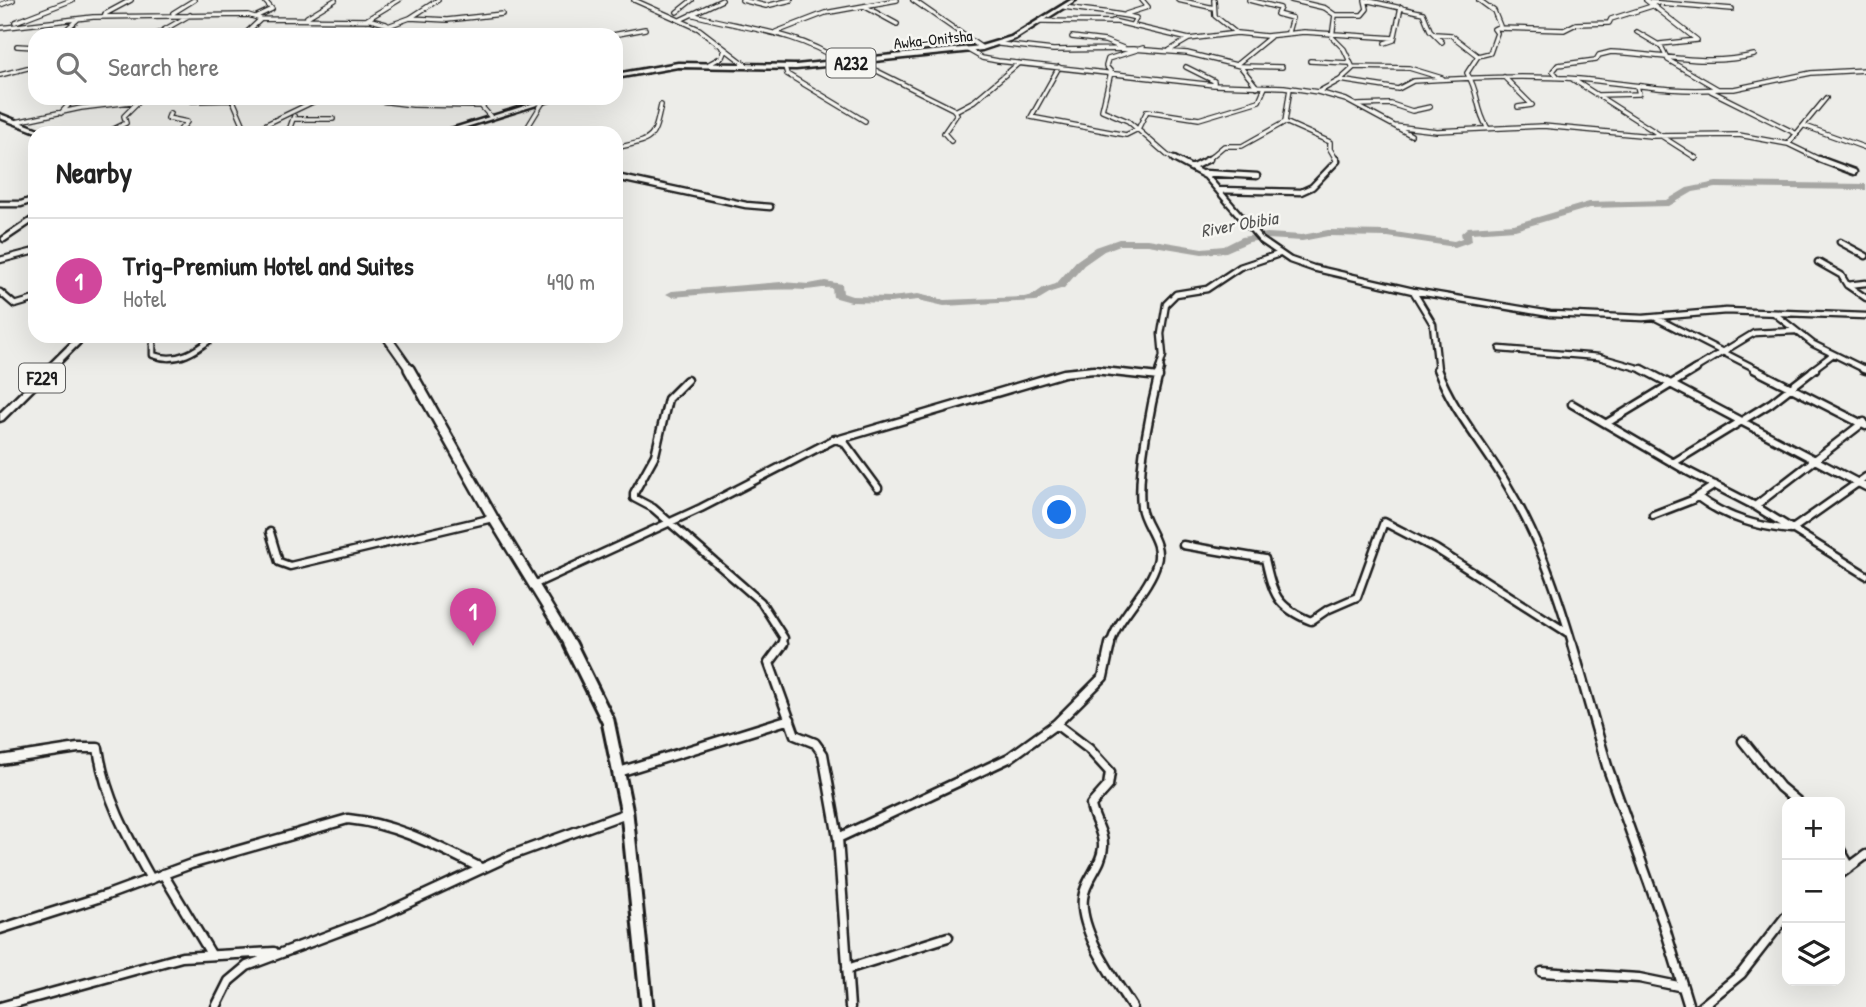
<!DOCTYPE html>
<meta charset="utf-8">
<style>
body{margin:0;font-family:"Patrick Hand",sans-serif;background:#f2f2f2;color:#222}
.controls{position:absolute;right:21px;bottom:21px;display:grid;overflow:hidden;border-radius:14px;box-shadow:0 7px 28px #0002}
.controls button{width:63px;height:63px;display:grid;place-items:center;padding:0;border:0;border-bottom:2px solid #e0e0e0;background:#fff;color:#222;font:35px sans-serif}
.you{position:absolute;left:1060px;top:513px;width:24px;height:24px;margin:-18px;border:5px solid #fff;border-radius:50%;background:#1a73e8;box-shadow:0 0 0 10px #1a73e833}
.badge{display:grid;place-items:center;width:46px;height:46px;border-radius:50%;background:#c8321e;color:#fff;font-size:23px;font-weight:700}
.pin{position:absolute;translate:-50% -58px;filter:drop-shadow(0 2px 4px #0008)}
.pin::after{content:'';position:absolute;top:37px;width:24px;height:21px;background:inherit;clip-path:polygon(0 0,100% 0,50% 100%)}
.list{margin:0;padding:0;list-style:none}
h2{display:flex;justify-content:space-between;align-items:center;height:91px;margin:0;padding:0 28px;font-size:30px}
h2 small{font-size:23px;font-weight:400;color:#767676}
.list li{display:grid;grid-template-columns:46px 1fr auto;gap:21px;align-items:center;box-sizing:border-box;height:126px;padding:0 28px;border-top:2px solid #e0e0e0}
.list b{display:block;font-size:26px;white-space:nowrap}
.list p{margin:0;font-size:23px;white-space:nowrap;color:#767676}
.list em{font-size:23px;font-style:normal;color:#767676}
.icon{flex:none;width:38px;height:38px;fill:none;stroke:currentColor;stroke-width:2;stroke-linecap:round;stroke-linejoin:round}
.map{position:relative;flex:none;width:1866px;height:1007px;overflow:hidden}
.search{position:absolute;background:#fff;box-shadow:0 7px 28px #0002;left:28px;top:28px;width:595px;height:77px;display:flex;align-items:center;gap:18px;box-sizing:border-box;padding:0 24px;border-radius:21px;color:#767676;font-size:26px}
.panel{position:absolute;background:#fff;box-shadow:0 7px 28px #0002;left:28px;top:126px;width:595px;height:217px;border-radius:21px}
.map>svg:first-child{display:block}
</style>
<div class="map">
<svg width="1866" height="1007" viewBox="0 0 1866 1007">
<rect width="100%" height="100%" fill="#edede9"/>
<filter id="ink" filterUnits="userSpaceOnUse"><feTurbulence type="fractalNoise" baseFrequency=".0143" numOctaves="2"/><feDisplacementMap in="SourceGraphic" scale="14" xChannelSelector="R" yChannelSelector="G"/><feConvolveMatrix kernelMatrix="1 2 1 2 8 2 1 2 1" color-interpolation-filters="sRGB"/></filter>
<g filter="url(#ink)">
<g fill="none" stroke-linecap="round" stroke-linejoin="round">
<path fill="#a6a6a3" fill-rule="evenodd" d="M1716,182L1866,184V190L1716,188L1693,192L1669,206L1590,208L1515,230L1471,233L1472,241L1455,247L1388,237L1328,236L1302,241L1267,239L1249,242L1226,252L1202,254L1148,245H1120L1104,251L1084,265L1064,288L1051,292L1036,301L944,306L918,300L890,303L851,302L833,297L832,288C823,287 814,290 805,290C760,288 716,294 672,297L666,294L672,291L781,282L809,284L825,281L842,284L843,293L852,296L890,297L918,294L944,300L1024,297L1033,295L1043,288L1056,284L1076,261L1096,247L1119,239H1148L1202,248L1224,246L1242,237L1267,233L1302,235L1328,230L1388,231L1454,241L1462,238L1461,233L1468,227L1514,224L1589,202L1667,200L1687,188Z"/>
<g stroke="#1c1c1c" stroke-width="6">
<path id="street-far3" d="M634,0L699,29L746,65
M742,0L766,6L791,0
M913,0L982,48
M1178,0L1214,8
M1214,0L1215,16L1235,32
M1249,0L1280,8L1277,14L1292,18L1288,32
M1291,0L1325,8L1335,15L1332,37L1344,49L1353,68L1340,80L1318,92
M1365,0L1423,13L1430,30L1442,42
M1479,0L1494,11L1500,26L1494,29L1497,33L1490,53L1478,56L1467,73C1480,94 1475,107 1487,127
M1649,2L1732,9
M0,5L13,0
M864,6L897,24
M1064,7C1089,11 1112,12 1136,18L1132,25
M677,12L692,0
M173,13L194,0
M105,14L131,0
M691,14C741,29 795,30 839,61
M1126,14L1148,7L1142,0
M1335,15H1362L1367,9L1365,0
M257,16L272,9L264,0
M307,17L335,0
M410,18L447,20L502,14
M366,20L399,0
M680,20L722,0
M1041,21L1116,22
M1113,21L1189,39
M15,22L72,0
M388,26L410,18L438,0
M0,28L93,17L248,15L261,19L371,20L386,24L400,35
M1499,28L1564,30L1576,24L1609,23L1611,19L1652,6
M776,32L825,13L897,0
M1637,32L1659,45
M1435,34L1451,35L1478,56
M76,35L68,28L78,19
M155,35L190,15
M244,35L261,19
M613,35L645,29
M1072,37L1105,41L1123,48
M1385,43L1394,40L1401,7
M999,44L1053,50L1133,49L1187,53L1240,66L1257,87
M17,46L35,47
M1143,48L1108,59L1106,66L1111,72L1102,110L1128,121L1167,155L1177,161
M968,50L982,58L998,61L1214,85L1284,87L1318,92L1346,100L1411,135
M1170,50L1189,39L1237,33L1266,36L1304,32L1394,38
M1310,61L1349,63
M859,62L953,109L957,114L944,133L951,141
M709,64L722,57L725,50
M1237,64L1270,37
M1241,66L1282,67
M785,67L787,74L865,121
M1059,67L1031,117L1126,135L1138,129L1147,111L1199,119L1259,101L1265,87
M1186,67L1214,81V85
M1352,67L1409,68L1442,78
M0,75L35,66
M1504,77L1532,105L1518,107
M1558,77L1553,71L1558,65L1596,60L1599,55L1611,52C1660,54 1705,67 1754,55
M1572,79L1696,158
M1340,80L1398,89L1413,81C1468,78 1524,75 1579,79C1626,83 1671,93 1718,89L1668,60L1660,44L1697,40L1646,0
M1718,89H1734L1811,73L1866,70
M1711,91L1795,133
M1597,95L1639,94L1637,86
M191,98L192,101L233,100
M232,98L247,133
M356,98L413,105L483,106
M488,98L482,107L490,116
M1358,105L1391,104L1412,111L1430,107
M955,111L974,101L1019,63
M61,113L75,98
M170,113L168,118L187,122L180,130L188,133
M294,119H333
M16,122L81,108L139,101
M1285,122L1330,142V149L1337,161
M1394,126L1437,131L1543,126L1651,136L1739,135L1788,144L1823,161
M1805,126L1866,148
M106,133L126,123L124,116L139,101
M248,133L321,98
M288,133L294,116
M524,133L543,102
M1788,144L1826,98
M616,148C653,139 653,143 661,105
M1206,161L1224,146H1242L1285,122L1290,88"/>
</g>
<g stroke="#1c1c1c" stroke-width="9">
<path id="street-far2" d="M1174,159L1206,176L1261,240L1290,260L1313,268L1413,291L1550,314L1643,318L1726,311L1866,316
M1819,159L1854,172
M1191,168L1209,159
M1204,173L1257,176
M616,177L746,205L770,207
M1218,190L1301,192L1312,187L1337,161L1336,159
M0,204H21L35,199
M4,239L35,218
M1840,242L1866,256
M0,260L35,251
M1818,262L1841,275L1847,285
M1866,283L1847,285L1866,298
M1413,291L1433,324L1438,370
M0,292L15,305L35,299
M1775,314L1813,344L1866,370
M1656,318L1758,370
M153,336V355C178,364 196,351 215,336
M1500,349L1599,357L1645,370
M1090,370H1098
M1159,370L1163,356L1161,334L1166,304L1176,294L1207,289L1240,267L1279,254
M1693,370L1754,333L1795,331
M1812,370L1832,355"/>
</g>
<g stroke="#1c1c1c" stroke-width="11">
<path id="street-far1" d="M1437,369C1453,411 1483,444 1506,483C1537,534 1556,589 1573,646
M1642,369L1866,487
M1754,369L1866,426
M1863,369L1866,370
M687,380L668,399L655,455L634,493V498L653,508L761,602L784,638L782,646
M1572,404L1687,471L1755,506L1866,575
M1607,423L1696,369
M840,439L1064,373L1094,370L1159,377
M1673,463L1771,403L1815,369
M1698,497C1726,518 1756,526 1791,530L1866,477
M1755,506L1864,422
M1653,515L1692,500L1715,485
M270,532L279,562L290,566L493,518
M1183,545L1265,559C1273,594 1276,607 1311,621L1327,610L1357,597L1384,522L1436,549L1568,633
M533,585L701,508L835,439L844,442L878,488
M1110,646C1115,619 1149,592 1157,562C1163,542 1143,525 1141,507C1137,471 1151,404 1160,369"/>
</g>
<g stroke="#1c1c1c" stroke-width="13">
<path id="street" d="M783,644L769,663L795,735L815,743L823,754L838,838L850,1007
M1572,644L1607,766L1664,925L1689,1007
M1056,724L1089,749L1110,772L1108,786L1091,805C1093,819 1104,832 1103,847C1102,866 1085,879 1083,898C1079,931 1115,980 1132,1007
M1743,741L1780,787L1798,802
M0,760L78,748H98C105,797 127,836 151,879
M619,772L790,719
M838,838L1009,758L1056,724L1103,677L1110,644
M1840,850L1850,867
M163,874L211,954
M1840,874L1866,855
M0,929L107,895L191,864L348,819C397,824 438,847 481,868
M847,969L948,937
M1542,972L1639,978L1683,987
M0,1007L182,957L274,952
M216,1007L229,981L247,966L375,918L509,856L627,813
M1701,1007L1741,974L1787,915"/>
</g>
<g stroke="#1c1c1c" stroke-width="11">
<path id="secondary-far2" d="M386,336L410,370"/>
</g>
<g stroke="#1c1c1c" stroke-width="14">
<path id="secondary-far1" d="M409,369L493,518L571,646"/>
</g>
<g stroke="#1c1c1c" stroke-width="17">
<path id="secondary" d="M570,644L608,721L627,813L647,1007"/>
</g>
<g stroke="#1c1c1c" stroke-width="5">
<path id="primary" d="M1071,0H1076L1015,39L982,50L796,69L678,67L616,78V74L678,63L796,65L981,46L1011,37Z
M550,98H559L447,133H438Z
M0,114L46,132L47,133H39L0,118Z
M78,336H87L3,420L0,421V413Z"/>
</g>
<use href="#street-far3" stroke="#f6f6f2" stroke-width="3.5"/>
<use href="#street-far2" stroke="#f6f6f2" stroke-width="4.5"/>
<use href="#street-far1" stroke="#f6f6f2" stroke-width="6"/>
<use href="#street" stroke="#f6f6f2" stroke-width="8"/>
<use href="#secondary-far2" stroke="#f6f6f2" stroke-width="7"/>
<use href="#secondary-far1" stroke="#f6f6f2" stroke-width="9"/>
<use href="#secondary" stroke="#f6f6f2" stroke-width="11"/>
<use href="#primary" fill="#f6f6f2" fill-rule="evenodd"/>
</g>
</g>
<g text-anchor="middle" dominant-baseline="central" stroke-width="5" stroke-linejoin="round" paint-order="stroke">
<g font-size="16" fill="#1c1c1c" stroke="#f6f6f2">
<text transform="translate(933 39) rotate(-6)">Awka-Onitsha</text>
</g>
<g fill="#f6f6f2" stroke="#5d5d5c" stroke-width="2">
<rect x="826.5" y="48.5" width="49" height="29" rx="5"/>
<rect x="19" y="363.5" width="46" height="29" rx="5"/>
</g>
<g font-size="18" font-weight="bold" fill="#1c1c1c">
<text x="851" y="63">A232</text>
<text x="42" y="378">F229</text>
</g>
<g font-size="18" font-style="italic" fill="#535352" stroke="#f6f6f2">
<text transform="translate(1239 224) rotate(-10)">River Obibia</text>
</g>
</g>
</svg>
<div class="controls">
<button>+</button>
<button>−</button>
<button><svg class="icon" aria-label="layers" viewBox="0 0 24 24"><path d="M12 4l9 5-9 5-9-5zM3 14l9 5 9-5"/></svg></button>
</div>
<div class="you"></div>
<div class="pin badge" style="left:473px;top:646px;background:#d1479c">1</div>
<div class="search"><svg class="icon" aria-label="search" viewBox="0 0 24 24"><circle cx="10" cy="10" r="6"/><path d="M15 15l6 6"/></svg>Search here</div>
<section class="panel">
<h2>Nearby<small></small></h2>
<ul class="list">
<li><span class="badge" style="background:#d1479c">1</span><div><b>Trig-Premium Hotel and Suites</b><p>Hotel</p></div><em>490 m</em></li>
</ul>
</section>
</div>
